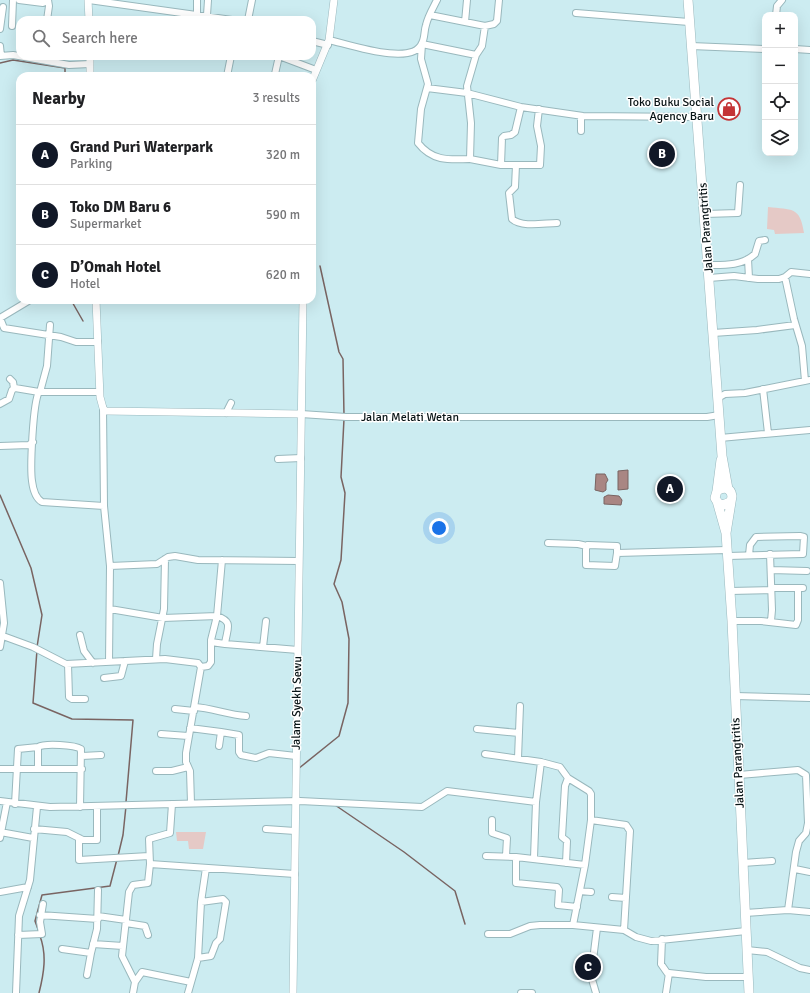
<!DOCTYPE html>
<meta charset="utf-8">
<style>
body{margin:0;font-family:Signika,sans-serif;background:#f2f2f2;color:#202124}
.controls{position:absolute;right:12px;top:12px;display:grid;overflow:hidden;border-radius:8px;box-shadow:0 4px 16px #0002}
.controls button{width:36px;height:36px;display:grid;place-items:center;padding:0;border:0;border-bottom:1px solid #e0e0e0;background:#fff;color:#202124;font:20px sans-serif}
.you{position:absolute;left:439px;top:528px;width:14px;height:14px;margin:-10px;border:3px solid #fff;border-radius:50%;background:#1a73e8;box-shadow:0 0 0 6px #1a73e833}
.badge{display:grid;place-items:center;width:26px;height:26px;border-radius:50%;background:#111827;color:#fff;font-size:13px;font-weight:700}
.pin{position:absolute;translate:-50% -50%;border:2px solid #fff;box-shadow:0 1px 4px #0006}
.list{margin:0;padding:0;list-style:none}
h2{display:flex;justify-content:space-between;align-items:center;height:52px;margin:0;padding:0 16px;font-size:17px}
h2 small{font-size:13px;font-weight:400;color:#757577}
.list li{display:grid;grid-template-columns:26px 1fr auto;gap:12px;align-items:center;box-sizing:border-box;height:60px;padding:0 16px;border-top:1px solid #e0e0e0}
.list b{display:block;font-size:15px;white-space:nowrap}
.list p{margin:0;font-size:13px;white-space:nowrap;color:#757577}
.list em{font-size:13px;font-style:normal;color:#757577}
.icon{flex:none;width:22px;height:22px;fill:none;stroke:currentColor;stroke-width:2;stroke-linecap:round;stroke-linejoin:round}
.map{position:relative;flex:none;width:810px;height:993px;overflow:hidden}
.search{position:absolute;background:#fff;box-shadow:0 4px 16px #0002;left:16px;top:16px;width:300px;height:44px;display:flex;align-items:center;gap:10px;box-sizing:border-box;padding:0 14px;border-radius:12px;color:#757577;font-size:15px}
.panel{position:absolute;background:#fff;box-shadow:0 4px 16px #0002;left:16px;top:72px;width:300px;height:232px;border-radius:12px}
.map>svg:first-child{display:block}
</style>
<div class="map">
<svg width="810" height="993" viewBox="0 0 810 993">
<rect width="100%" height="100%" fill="#ccecf1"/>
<path fill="#e5c9c6" d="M768,207C792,210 800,206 804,233L775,234L774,230L767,229Z
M176,832H206L203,849H189L188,841H177Z"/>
<path fill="#a98683" stroke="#796462" d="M628,470V489L618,490V471Z
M596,474H605L608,480L606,483V490L603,492L595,490Z
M608,495L619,496L622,500L621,505L604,504V497Z"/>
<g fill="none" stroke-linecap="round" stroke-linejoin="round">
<path stroke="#796462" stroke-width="1.5" d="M0,63L13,60L65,68V76
M320,266L339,352L343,359L344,416
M71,300L83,321
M0,495L31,568L42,615L37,647
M37,650L33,703L72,719L133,720L126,802
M298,769L339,736L348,703L349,639L342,602L334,584L341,560L345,493L341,477L344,419
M335,805L404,852L455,891L465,924
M118,856L123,835L126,806
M39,932L35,921L42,895L110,886L117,859
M39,993C44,973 47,955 40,936"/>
<g stroke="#99b8bd" stroke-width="8">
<path id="minor" d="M19,0L43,3L48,0
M89,0L232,20
M576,13L689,22
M197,14V0
M207,15L208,0
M430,15L485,26L494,24L497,21L499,0
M776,15L777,6L782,0
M47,20L49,6L48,0
M248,20L252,0
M465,22L467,0
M12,26L13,0
M0,29L3,7
M329,40C348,44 413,67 422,43C425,38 424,31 426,25C428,16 433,8 437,0
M312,41L328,45
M0,46L1,56
M691,46L765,49
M795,49L810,50
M476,55L422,44L421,59L428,84L421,109L418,143C432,161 448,160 470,159L471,123L467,86L476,55L482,46L485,26
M0,56L13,55L69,65L90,64
M279,56L316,70
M275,74L279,56
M227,76L231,56
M427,88L467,93L521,107L583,116L697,117
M581,131V116
M470,159L501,165H540L541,146L537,126L539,109
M501,165L502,138L504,136L511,135L515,132L521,107
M516,165L515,187L509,193L512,219C522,228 545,223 557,223
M705,214L738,213L740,185
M748,259L749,278
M708,265C724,265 742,266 755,254L759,241L765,240
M785,277L794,319L802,346L805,381
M709,278L734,276L758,279H779L785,277L791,272L810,274
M30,300L0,318L4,328L61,337L76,342H98
M36,300H42
M713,333L757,330L795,325
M10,379L13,382L14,388
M763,389L768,433
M40,392L47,366L50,325
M99,392H39C33,402 30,467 32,481C33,489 35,498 42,502L104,506
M718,398L725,394L745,393L810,380
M0,404L9,399L12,390L15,388L39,392
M103,408L104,506L110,566L157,564L168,557L175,556L198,560L299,561
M226,413L231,403
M301,414L346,417H707L719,415
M720,438L810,430
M0,446L29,445L33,442
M278,459L301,458
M548,543L578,544L587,546
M617,553L615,566L586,565V548L588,545L617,546V553L727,550
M770,554L772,610L771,621
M728,556L803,554L804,537L800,536L756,537L750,545L749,555
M771,570L807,571
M0,583L4,623L0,647
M771,588H803
M730,591L771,590
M110,609L163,618L217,616C234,622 227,628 225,644L211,642
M732,621H761L796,625L798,620V588
M80,635L84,651L93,663
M3,636L33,647L66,664L165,659L198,663L201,667L186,753V762L190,771L191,803
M225,644L298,650
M263,647L266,621
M156,659L157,644L164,609L165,559
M109,662L110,566
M68,664L69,697L72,699H85
M201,667L208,666L211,662V640L217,616L222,560
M104,678L121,676L125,661
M735,696L810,698
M195,707C212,708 228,715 246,716
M175,709L194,711
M190,728L221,732L219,746
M477,729L519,733
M221,732L239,735V752L241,755L256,758L269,753L296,756
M161,734L188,736
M38,747C45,743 75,745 81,749L80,807
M485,754L541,762
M82,756L101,755
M518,758L520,706
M0,769H82
M156,771H172L188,767
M739,775L798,770L806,775L808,823L806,833L799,841L796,852L788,910
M0,801L50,807L300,801L422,807L447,791L536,802
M15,804L18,749L38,747V768
M172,804L170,833L149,839L150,864L295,874
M492,820V833L507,838L506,856
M591,820L626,825L630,831L624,930
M34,829L67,832L83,840H97V807
M266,829L295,831
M0,832L33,838
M0,838L7,802
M79,838V860L149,856
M486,856L516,857L585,865L573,925
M516,857V883L557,887L559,890L558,905L577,907
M534,858L536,802L541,762L560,767L568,778L589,791L591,794V820L585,865
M566,863L567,841L562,837L565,786L568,778
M743,863L772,861
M795,869L810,872
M580,891L591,892
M0,892L28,887
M612,897L626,898
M745,913L788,910L810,912
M40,915L98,919
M98,916L126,920
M126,923L145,926L148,935
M488,934H510L530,926L540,925H573L624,930L636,937L651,941L746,931
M18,935L42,934L40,922L43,904
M662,939L661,964L668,974
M93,944L123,946
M62,949L91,953L97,929L98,890
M747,950L767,952L800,968L810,970
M198,958L211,956L216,943L220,939L226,902L223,899L201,902
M87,975L91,953
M135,982L122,956L129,892L133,885L148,883L150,864
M16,993L19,916L30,880L37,807
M133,993L135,982L142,972L191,982
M188,993L198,958L201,902L206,868
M521,993H532
M596,993L591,976L597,928
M666,993L669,973L706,977H749"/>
</g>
<g stroke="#99b8bd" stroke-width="8">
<path id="tertiary" d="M88,0L89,20
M90,56V76
M312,81L329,40L334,0
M96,300L100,397L103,408L105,411L301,414
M293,993L303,300"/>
</g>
<g stroke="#99b8bd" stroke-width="10">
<path id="primary" d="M688,0L722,456L728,489
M717,491L721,460
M717,501L726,533
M730,502L723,505L718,503L715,498L717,491C724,486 731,488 732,496L726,533L732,621L749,993"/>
</g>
<use href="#minor" stroke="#fff" stroke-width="6"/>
<use href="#tertiary" stroke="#fff" stroke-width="7"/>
<use href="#primary" stroke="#fff" stroke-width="9"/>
</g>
<defs>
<g id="shop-ring" transform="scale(1.15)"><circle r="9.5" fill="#fff" stroke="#c43436" stroke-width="1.5"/><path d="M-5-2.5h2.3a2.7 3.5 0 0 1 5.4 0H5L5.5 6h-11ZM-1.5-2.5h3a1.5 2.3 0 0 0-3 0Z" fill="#c43436"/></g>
</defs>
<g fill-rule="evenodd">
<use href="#shop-ring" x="729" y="109"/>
</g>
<g text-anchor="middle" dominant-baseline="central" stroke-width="3" stroke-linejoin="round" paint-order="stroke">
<g font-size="12" fill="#081315" stroke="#fff" text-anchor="end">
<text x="714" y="102">Toko Buku Social<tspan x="714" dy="14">Agency Baru</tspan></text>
</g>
<g font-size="12" fill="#081315" stroke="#fff">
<text transform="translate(706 228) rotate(-94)">Jalan Parangtritis</text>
<text x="410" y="417">Jalan Melati Wetan</text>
<text transform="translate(297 703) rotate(-89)">Jalam Syekh Sewu</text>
<text transform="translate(738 763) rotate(-93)">Jalan Parangtritis</text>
</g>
</g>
</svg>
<div class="controls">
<button>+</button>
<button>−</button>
<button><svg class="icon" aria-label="locate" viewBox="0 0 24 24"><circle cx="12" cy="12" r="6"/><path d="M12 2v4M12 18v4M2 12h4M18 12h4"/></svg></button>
<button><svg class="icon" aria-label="layers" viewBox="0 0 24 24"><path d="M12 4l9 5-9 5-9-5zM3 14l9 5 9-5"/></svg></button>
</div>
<div class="you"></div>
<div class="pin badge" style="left:670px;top:489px">A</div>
<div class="pin badge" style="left:662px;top:154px">B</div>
<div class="pin badge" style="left:588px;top:967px">C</div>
<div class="search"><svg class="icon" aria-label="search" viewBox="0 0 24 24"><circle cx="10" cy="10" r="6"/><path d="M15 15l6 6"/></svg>Search here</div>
<section class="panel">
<h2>Nearby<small>3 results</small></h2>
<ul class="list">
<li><span class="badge">A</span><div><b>Grand Puri Waterpark</b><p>Parking</p></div><em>320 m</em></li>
<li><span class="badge">B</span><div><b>Toko DM Baru 6</b><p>Supermarket</p></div><em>590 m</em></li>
<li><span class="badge">C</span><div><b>D’Omah Hotel</b><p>Hotel</p></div><em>620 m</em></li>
</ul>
</section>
</div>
